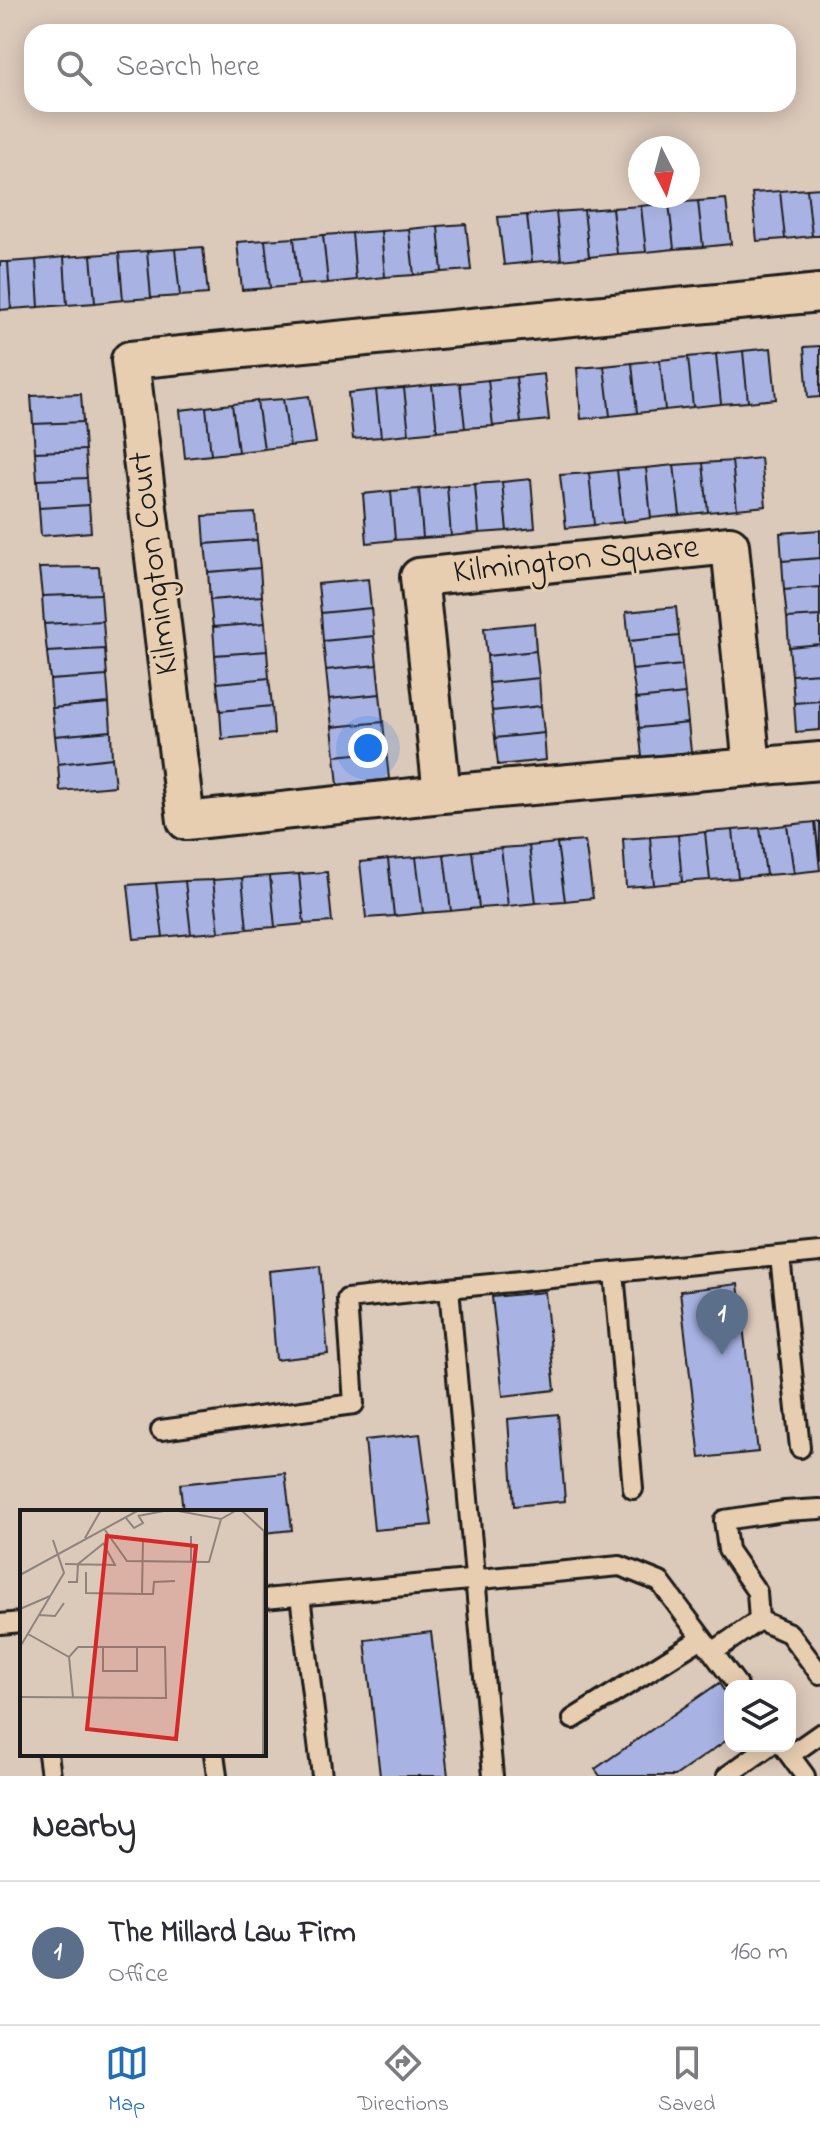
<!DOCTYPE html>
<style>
body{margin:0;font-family:"Indie Flower",sans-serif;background:#f2f2f3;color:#2b2b33}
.controls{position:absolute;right:24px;bottom:24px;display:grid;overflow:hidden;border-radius:16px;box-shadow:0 4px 20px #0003}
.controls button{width:72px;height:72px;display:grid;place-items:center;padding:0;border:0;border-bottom:2px solid #e1e1e2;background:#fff;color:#2b2b33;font:40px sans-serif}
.compass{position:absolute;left:628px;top:136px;width:72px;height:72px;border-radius:50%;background:#fff;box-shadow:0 4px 20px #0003;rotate:174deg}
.you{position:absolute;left:368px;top:748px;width:28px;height:28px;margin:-20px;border:6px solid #fff;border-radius:50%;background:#1a73e8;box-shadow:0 0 0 12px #1a73e833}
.badge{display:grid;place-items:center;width:52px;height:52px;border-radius:50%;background:#1f6fb2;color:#fff;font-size:26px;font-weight:700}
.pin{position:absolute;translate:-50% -66px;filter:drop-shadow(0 2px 4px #0008)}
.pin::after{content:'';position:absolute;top:42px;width:28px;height:24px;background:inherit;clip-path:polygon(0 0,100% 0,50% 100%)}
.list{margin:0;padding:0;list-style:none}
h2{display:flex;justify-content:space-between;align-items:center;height:104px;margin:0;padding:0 32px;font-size:34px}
h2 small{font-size:26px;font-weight:400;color:#7c7c81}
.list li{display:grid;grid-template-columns:52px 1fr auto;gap:24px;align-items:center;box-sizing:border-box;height:144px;padding:0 32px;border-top:2px solid #e1e1e2}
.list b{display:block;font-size:30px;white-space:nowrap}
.list p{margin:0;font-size:26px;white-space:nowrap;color:#7c7c81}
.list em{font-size:26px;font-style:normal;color:#7c7c81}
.icon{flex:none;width:44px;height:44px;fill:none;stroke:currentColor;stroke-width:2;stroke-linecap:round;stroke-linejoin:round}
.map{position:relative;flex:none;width:820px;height:1776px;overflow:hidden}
.search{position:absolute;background:#fff;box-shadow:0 4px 20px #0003;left:24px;right:24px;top:24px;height:88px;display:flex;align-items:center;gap:20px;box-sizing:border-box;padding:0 28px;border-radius:24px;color:#7c7c81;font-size:30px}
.sheet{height:248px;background:#fff}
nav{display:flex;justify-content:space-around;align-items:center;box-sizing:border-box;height:112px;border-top:2px solid #e1e1e2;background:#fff;font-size:22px;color:#7c7c81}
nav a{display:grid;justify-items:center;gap:4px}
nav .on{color:#1f6fb2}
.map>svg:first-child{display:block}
</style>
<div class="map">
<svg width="820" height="1776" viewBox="0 0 820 1776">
<rect width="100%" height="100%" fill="#dbc9ba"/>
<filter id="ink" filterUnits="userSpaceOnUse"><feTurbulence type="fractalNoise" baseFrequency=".0125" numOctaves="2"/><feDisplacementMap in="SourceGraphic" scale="16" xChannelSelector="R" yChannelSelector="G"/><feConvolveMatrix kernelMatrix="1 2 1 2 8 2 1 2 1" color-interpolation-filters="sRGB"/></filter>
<g filter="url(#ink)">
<path fill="#a8b3e3" stroke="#1c1c1c" stroke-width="2" d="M820,188V236H812L807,189Z
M807,189L812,236L785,239L780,191Z
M780,191L785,239L757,241L752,193Z
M726,199L731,244L703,247L698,201Z
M698,201L703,247L674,249L669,203Z
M669,203L674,249L646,252L641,206Z
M641,206L646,252L617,254L612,208Z
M612,208L617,254L589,257L584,210Z
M584,210L589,257L561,260L556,212Z
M556,212L561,260L532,262L527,215Z
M527,215L532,262L504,265L498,217Z
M466,224L471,270L442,272L438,226Z
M438,226L442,272L414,275L409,229Z
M409,229L414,275L385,277L381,231Z
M381,231L385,277L356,280L352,233Z
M352,233L356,280L328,283L323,235Z
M323,235L328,283L299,285L294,238Z
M294,238L299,285L270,288L265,240Z
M265,240L270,288L242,290L237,242Z
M203,247L208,294L180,296L175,249Z
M175,249L180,296L151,298L147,251Z
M147,251L151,298L123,300L119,253Z
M119,253L123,300L95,303L91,255Z
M91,255L95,303L67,305L64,257Z
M64,257L67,305L39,307L36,260Z
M36,260L39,307L11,309L8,262Z
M0,262H8L11,309L0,310Z
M820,346V397L808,398L804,347Z
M771,348L776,399L748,402L743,351Z
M743,351L748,402L721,404L716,354Z
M716,354L721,404L693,407L688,357Z
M688,357L693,407L665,410L660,360Z
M660,360L665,410L637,413L632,363Z
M632,363L637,413L610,416L604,366Z
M604,366L610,416L581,419L577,368Z
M544,374L549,420L521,423L516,377Z
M516,377L521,423L493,426L488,380Z
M488,380L493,426L465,428L460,383Z
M460,383L465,428L437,431L432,385Z
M432,385L437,431L409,434L404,388Z
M404,388L409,434L381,437L376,390Z
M376,390L381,437L353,439L348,393Z
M81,394L83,422L33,424L31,396Z
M309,396L316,443L290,446L283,399Z
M283,399L290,446L264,449L257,401Z
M257,401L264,449L238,452L232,404Z
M232,404L238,452L211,455L206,407Z
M206,407L211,455L185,458L180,410Z
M83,422L85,450L35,452L33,424Z
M85,450L87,478L37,480L35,452Z
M761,458L766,506L737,509L732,461Z
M732,461L737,509L708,512L703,463Z
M703,463L708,512L680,515L674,465Z
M674,465L680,515L651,518L646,468Z
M646,468L651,518L623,522L617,470Z
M617,470L623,522L594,525L589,473Z
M589,473L594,525L566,528L560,475Z
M87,478L89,505L39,508L37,480Z
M531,479L535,528L507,531L502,482Z
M502,482L507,531L479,533L475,484Z
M475,484L479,533L451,536L447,486Z
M447,486L451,536L423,538L419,489Z
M419,489L423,538L395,540L391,491Z
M391,491L395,540L367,543L363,494Z
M89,505L91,532L41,536L39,508Z
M255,513L257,540L205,544L203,516Z
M820,530V558L782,561L780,533Z
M257,540L260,568L208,572L205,544Z
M820,558V587L784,590L782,561Z
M99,567L101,594L42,596L39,568Z
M260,568L262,596L210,600L208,572Z
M368,579L371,608L321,613L318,584Z
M820,587V616L787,618L784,590Z
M101,594L103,621L44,624L42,596Z
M262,596L265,623L213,627L210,600Z
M676,607L679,636L629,641L626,612Z
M371,608L374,636L323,641L321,613Z
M820,616V644L789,647L787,618Z
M103,621L105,649L47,652L44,624Z
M265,623L267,651L215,655L213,627Z
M534,623L536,651L487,656L484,628Z
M374,636L377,665L326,670L323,641Z
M679,636L682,665L632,670L629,641Z
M820,644V673L792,675L789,647Z
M105,649L107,676L50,680L47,652Z
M267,651L269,678L217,683L215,655Z
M536,651L539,678L489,683L487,656Z
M377,665L380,694L329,699L326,670Z
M682,665L685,694L636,699L632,670Z
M820,673V701L794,703L792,675Z
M107,676L109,703L52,708L50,680Z
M269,678L272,706L220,711L217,683Z
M539,678L541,706L492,711L489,683Z
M380,694L383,722L332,727L329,699Z
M685,694L688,723L639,728L636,699Z
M820,701V730L796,732L794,703Z
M109,703L111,731L55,736L52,708Z
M272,706L274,734L222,739L220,711Z
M541,706L544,733L495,738L492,711Z
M383,722L386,751L335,756L332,727Z
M688,723L691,752L642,757L639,728Z
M111,731L112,758L58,764L55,736Z
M544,733L546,760L498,765L495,738Z
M386,751L389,779L338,785L335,756Z
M112,758L115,786L60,791L58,764Z
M815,822H820V861Z
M815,822L820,870L794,873L787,825Z
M787,825L794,873L766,875L760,828Z
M760,828L766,875L738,878L733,830Z
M733,830L738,878L710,880L705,832Z
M705,832L710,880L682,882L678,835Z
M678,835L682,882L654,885L650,837Z
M650,837L654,885L626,887L623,839Z
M585,841L593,898L565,901L557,843Z
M557,843L565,901L536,903L529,846Z
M529,846L536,903L508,906L501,848Z
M501,848L508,906L479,908L472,851Z
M472,851L479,908L451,911L444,854Z
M444,854L451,911L423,913L416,857Z
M416,857L423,913L394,916L388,859Z
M388,859L394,916L366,918L360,862Z
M327,872L332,922L304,924L299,874Z
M299,874L304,924L275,927L270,876Z
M270,876L275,927L247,929L242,878Z
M242,878L247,929L219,932L213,880Z
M213,880L219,932L191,934L185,881Z
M185,881L191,934L163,937L156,883Z
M156,883L163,937L134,939L128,885Z
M320,1266L328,1354L276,1360L269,1271Z
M738,1284L758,1452L700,1458L680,1291Z
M545,1292L555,1390L503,1396L492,1297Z
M558,1414L565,1501L514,1506L508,1419Z
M420,1434L432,1525L374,1530L365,1440Z
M285,1473L292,1530L264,1533V1512H183L180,1484Z
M431,1632L448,1776H380L365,1640Z
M719,1683L730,1700V1738L675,1776H600L595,1769Z"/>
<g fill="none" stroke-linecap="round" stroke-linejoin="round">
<g stroke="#1c1c1c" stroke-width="24">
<path id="lane" d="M780,1256L800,1448
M614,1272L633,1489
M449,1288L820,1252
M161,1430L354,1404L347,1299L449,1288L493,1776
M300,1596L322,1776
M264,1599L620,1566L660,1582L738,1686
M759,1620L757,1592L728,1550L724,1520L784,1511L820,1509
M759,1620L789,1633L820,1674
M0,1624L22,1622
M713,1652L759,1620
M573,1719L702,1638
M783,1746L805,1776
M48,1754L51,1776
M214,1754L217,1776
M790,1755L820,1734
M727,1776L769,1746"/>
</g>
<g stroke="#1c1c1c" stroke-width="42">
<path id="street" d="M820,293L130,360L186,821L442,794L820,761
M442,794L419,577L730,545L752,767"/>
</g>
<use href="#lane" stroke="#e8ceb0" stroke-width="18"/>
<use href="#street" stroke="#e8ceb0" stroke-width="36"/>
</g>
</g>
<g text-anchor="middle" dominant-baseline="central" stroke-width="6" stroke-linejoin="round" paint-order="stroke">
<g font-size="34" fill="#1c1c1c" stroke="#e8ceb0">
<text transform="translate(576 561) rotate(-6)">Kilmington Square</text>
<text transform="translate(155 563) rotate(-97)">Kilmington Court</text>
</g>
</g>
<g transform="translate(20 1510)">
<rect width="246" height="246" fill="#dbc9ba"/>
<path fill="none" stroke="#8f847b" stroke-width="2" d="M153,0L201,9L217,0M221,0L245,22M118,6L149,0M106,8L114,18L123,13L118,5M85,20L107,51L189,52L201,9M171,26V52M65,28L81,0M123,30L122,84H133L134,72L155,71M45,54L95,55L83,33M66,62V83L122,84M0,65L119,0M48,72H57L58,54L84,33M0,99L30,86M19,105L35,106L44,93M0,137L44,63L33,30M83,137V161H117V137M49,147L53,187M0,187L146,188L145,137H58L49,147L8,124M243,246L244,22"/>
<path fill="#d62828" fill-opacity="0.15" stroke="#d62828" stroke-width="4" d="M87,26L176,36L156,229L67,219Z"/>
<rect width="246" height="246" fill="none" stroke="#1c1c1c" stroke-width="4"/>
</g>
</svg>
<div class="controls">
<button><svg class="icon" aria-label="layers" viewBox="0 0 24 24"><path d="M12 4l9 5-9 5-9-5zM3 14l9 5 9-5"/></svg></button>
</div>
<svg class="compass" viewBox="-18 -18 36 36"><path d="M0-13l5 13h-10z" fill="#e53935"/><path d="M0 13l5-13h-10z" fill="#7c7c81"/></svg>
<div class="you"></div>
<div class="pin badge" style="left:722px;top:1355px;background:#5c6f8a">1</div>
<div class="search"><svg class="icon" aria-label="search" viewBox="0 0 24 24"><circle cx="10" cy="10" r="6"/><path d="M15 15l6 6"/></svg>Search here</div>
</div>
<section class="sheet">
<h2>Nearby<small></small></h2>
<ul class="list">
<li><span class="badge" style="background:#5c6f8a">1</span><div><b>The Millard Law Firm</b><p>Office</p></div><em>160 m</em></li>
</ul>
</section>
<nav>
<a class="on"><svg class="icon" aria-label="map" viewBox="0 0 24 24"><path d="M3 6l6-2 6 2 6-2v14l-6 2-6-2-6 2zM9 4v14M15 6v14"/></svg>Map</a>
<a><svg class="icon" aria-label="directions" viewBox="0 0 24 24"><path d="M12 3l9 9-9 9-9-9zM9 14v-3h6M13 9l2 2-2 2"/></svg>Directions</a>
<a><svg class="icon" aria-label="saved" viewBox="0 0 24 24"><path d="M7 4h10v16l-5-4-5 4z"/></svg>Saved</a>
</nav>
